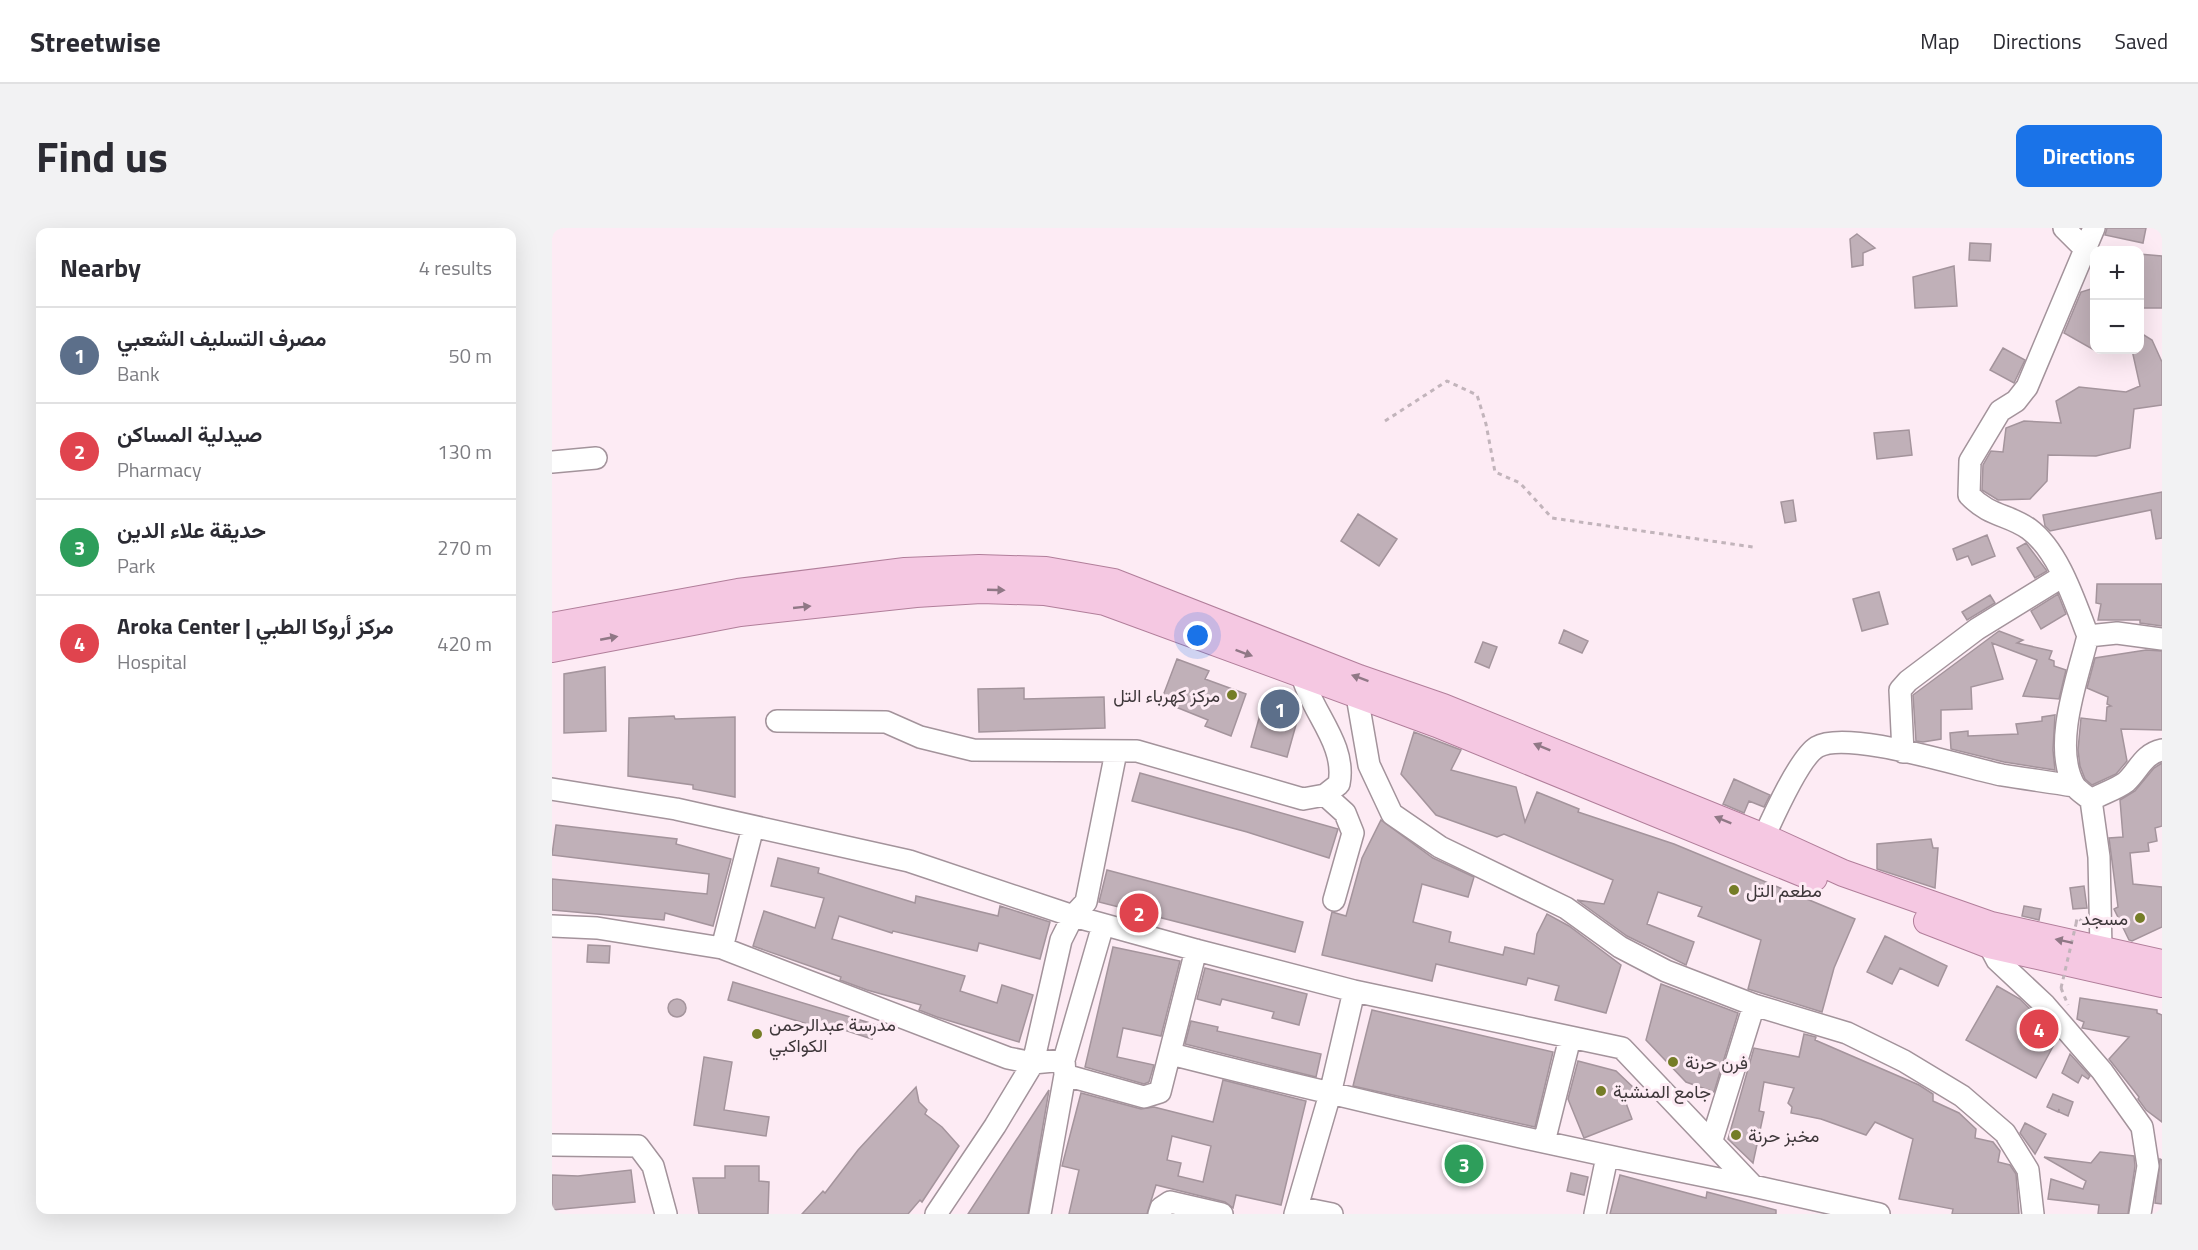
<!DOCTYPE html>
<meta charset="utf-8">
<style>
body{margin:0;font-family:"Titillium Web",Vazirmatn,sans-serif;background:#f2f2f3;color:#2b2b33}
.controls{position:absolute;right:18px;top:18px;display:grid;overflow:hidden;border-radius:12px;box-shadow:0 6px 24px #0002}
.controls button{width:54px;height:54px;display:grid;place-items:center;padding:0;border:0;border-bottom:2px solid #e1e1e2;background:#fff;color:#2b2b33;font:30px sans-serif}
.you{position:absolute;left:646px;top:408px;width:21px;height:21px;margin:-15px;border:4px solid #fff;border-radius:50%;background:#1a73e8;box-shadow:0 0 0 9px #1a73e833}
.badge{display:grid;place-items:center;width:39px;height:39px;border-radius:50%;background:#1a73e8;color:#fff;font-size:20px;font-weight:700}
.pin{position:absolute;translate:-50% -50%;border:3px solid #fff;box-shadow:0 2px 6px #0006}
.list{margin:0;padding:0;list-style:none}
h2{display:flex;justify-content:space-between;align-items:center;height:78px;margin:0;padding:0 24px;font-size:26px}
h2 small{font-size:20px;font-weight:400;color:#7c7c81}
.list li{display:grid;grid-template-columns:39px 1fr auto;gap:18px;align-items:center;box-sizing:border-box;height:96px;padding:0 24px;border-top:2px solid #e1e1e2}
.list b{display:block;font-size:22px;white-space:nowrap}
.list p{margin:0;font-size:20px;white-space:nowrap;color:#7c7c81}
.list em{font-size:20px;font-style:normal;color:#7c7c81}
.map{position:relative;flex:none;width:1610px;height:986px;overflow:hidden;border-radius:12px}
header{display:flex;align-items:center;gap:36px;box-sizing:border-box;height:84px;padding:0 30px;background:#fff;border-bottom:2px solid #e1e1e2}
header strong{font-size:28px}
nav{display:flex;gap:33px;margin-inline-start:auto;font-size:21px}
.intro{display:flex;align-items:center;justify-content:space-between;box-sizing:border-box;height:144px;padding:0 36px}
h1{margin:0;font-size:42px}
.button{padding:15px 27px;border-radius:12px;background:#1a73e8;color:#fff;font-size:21px;font-weight:700}
main{display:flex;gap:36px;padding:0 36px}
aside{flex:1;background:#fff;border-radius:12px;box-shadow:0 6px 24px #0002}
.map>svg:first-child{display:block}
</style>
<header>
<strong>Streetwise</strong>
<nav><a>Map</a><a>Directions</a><a>Saved</a></nav>
</header>
<div class="intro"><h1>Find us</h1><a class="button">Directions</a></div>
<main>
<aside>
<h2>Nearby<small>4 results</small></h2>
<ul class="list">
<li><span class="badge" style="background:#5c6f8a">1</span><div><b>مصرف التسليف الشعبي</b><p>Bank</p></div><em>50 m</em></li>
<li><span class="badge" style="background:#e0444e">2</span><div><b>صيدلية المساكن</b><p>Pharmacy</p></div><em>130 m</em></li>
<li><span class="badge" style="background:#2e9e5b">3</span><div><b>حديقة علاء الدين</b><p>Park</p></div><em>270 m</em></li>
<li><span class="badge" style="background:#e0444e">4</span><div><b>Aroka Center | مركز أروكا الطبي</b><p>Hospital</p></div><em>420 m</em></li>
</ul>
</aside>
<div class="map">
<svg width="1610" height="986" viewBox="0 0 1610 986">
<rect width="100%" height="100%" fill="#fdebf4"/>
<path fill="#c0b0b8" stroke="#a4949c" stroke-width="1.5" fill-rule="evenodd" d="M1555,0H1594L1591,15L1553,7Z
M1305,6L1323,20L1311,25V37L1300,39L1298,11Z
M1418,15L1439,16L1438,33L1417,32Z
M1587,26L1610,28V80H1587Z
M1402,38L1405,78L1363,80L1361,49Z
M1542,60V122L1512,105L1529,64Z
M1587,104L1600,112L1610,134V177L1582,181L1578,220L1544,228L1496,227L1495,253L1478,271L1446,272L1430,262L1431,237L1439,223L1451,224L1454,200L1472,193L1509,195L1504,173L1527,159L1574,164L1588,158L1580,122H1587Z
M1451,120L1473,132L1462,155L1438,142Z
M1357,202L1360,227L1325,231L1322,205Z
M1610,264V310L1604,311L1599,282L1498,303L1493,298L1491,287Z
M1241,272L1244,293L1233,295L1229,274Z
M806,286L845,311L827,338L789,313Z
M1435,307L1443,328L1420,337L1416,328L1405,332L1401,321Z
M1474,315L1495,343L1483,350L1465,320Z
M1545,356H1610V398L1588,395V392H1546L1549,376L1544,375Z
M1327,364L1336,396L1310,403L1301,371Z
M1506,366L1514,386L1489,401L1479,383Z
M1438,367L1443,375L1415,392L1410,384Z
M1012,402L1036,413L1030,425L1007,415Z
M1447,403L1471,412L1465,415L1500,423L1497,431L1502,433V438L1514,442L1507,471L1471,468L1485,432L1440,415L1451,451L1419,459L1420,481L1389,482V511L1371,514L1364,513L1361,467Z
M931,414L945,419L937,440L923,434Z
M1594,422L1610,423V502L1569,501L1575,533L1564,546L1540,557L1533,551L1528,538L1526,522L1529,490L1554,493L1555,479L1559,478L1555,476L1556,469L1535,460L1543,430Z
M625,431L657,443L653,451L694,466L679,508L653,498L656,492L609,473Z
M53,439L54,503L12,505V446Z
M472,460V471L552,469L553,500L427,504L426,461Z
M713,469L749,479L735,529L699,519Z
M1503,487L1501,522L1503,542L1452,534L1399,521L1398,505L1416,503V508L1466,506L1464,496L1490,493V489Z
M122,488L123,491L183,489V569L141,561V557L76,548L77,490Z
M862,504L909,522L899,542L964,559L973,594L985,564L1027,581L1026,584L1122,616L1303,691L1282,740L1270,784L1196,761L1209,712L1146,688L1150,679L1106,664L1095,696L1142,714L1134,737L1075,708L1025,672L1052,676L1061,652L952,606L945,609L884,587L849,546Z
M1610,535V598L1603,600L1605,613L1596,615L1597,623L1578,625L1581,656L1610,659V699L1580,713L1577,712L1562,681L1566,679L1557,610L1571,609L1568,572L1583,563L1602,540Z
M588,545L786,601L777,630L695,604L580,573Z
M1182,551L1218,567L1212,579L1197,573L1192,585L1171,576Z
M829,592L881,630L922,649L916,669L870,656L861,694L899,704L897,714L951,727L953,719L982,726L985,706L995,686L1017,698L1069,737L1054,785L1003,772L1007,758L976,750L974,757L884,736L880,753L770,727L780,684L794,688L810,630Z
M4,597L125,611L124,616L179,631L161,698L113,685L112,692L0,682V651L155,666L157,646L0,627Z
M1379,611L1381,620H1386L1383,660L1325,641V616Z
M226,630L267,640L266,645L363,675L364,668L446,688L448,678L498,694L488,731L427,715L425,723L341,703L340,705L287,688L280,711L413,748L408,763L445,775L450,757L481,767L467,814L385,789L367,782L369,777L315,762L288,752L289,749L201,718L212,683L263,700L272,670L219,658Z
M555,642L751,694L743,724L547,674Z
M1532,658L1535,680L1521,681L1518,660Z
M1472,678L1489,681L1487,692L1470,688Z
M1333,708L1395,738L1386,758L1348,740L1340,756L1315,744Z
M36,717L58,718L57,735L35,734Z
M561,719L628,733L609,808L571,800L565,829L602,837L597,854L592,856L533,839Z
M653,740L755,766L747,797L720,790L722,784L670,771L668,777L645,771Z
M181,754L325,797L320,811L283,799L282,804L176,772Z
M1109,756L1186,785L1162,864L1134,854L1094,812Z
M1445,758L1468,771L1492,795L1486,794L1505,811L1484,850L1414,812Z
M1528,770L1605,782V785L1610,787V894L1594,882L1586,871L1587,869L1557,831L1577,809L1530,800L1532,794L1525,791Z
M116 780a9 9 0 1 1 18 0a9 9 0 1 1-18 0Z
M820,782L1001,824L983,899L801,858Z
M639,793L666,799L665,803L769,826L764,849L633,816Z
M1252,806L1264,809L1263,812L1367,857L1381,866V873L1407,885L1424,901L1423,910L1441,914L1448,923L1446,934L1458,937L1464,946L1467,986H1400L1401,981L1347,971L1361,911L1323,894L1314,907L1269,891L1239,885L1240,879L1236,875L1242,860L1212,854L1207,883L1212,884L1201,935L1176,911L1202,820L1247,829Z
M1518,826L1538,848L1536,851L1530,847L1526,855L1510,845Z
M152,829L180,834L172,882L217,889L214,908L142,897Z
M1026,833L1064,843L1083,861L1071,867L1080,891L1032,910L1016,871Z
M671,852L754,873L729,977L684,967L681,980L673,974L604,957L595,986H517L527,942L510,938L529,865L589,881L602,879L661,894ZM620,908L659,918L651,954L626,948L629,935L615,932Z
M364,859L367,874L375,882L373,886L390,899L407,918L370,974L368,972L356,986H250L271,963L273,965L306,922Z
M497,862L476,986H416Z
M1501,866L1521,874L1516,888L1507,884V881L1506,884L1495,879Z
M1473,895L1494,906L1483,926L1468,905Z
M1548,924L1582,928L1583,938L1576,986H1546L1547,977L1496,971L1499,951L1531,961L1534,953L1492,929L1539,935Z
M1608,931L1610,932V976L1603,975Z
M173,938H207V953L217,954L216,986H147L141,950H173Z
M79,942L83,974L0,982V947L26,948Z
M1019,945L1036,949L1032,967L1015,963Z
M1068,947L1154,970L1155,964L1224,982V986H1058Z"/>
<g fill="none" stroke-linecap="round" stroke-linejoin="round">
<g stroke="#a3939b" stroke-width="24">
<path id="minor" d="M1512,0L1533,21
M0,234L44,230
M1536,408C1523,375 1507,323 1477,301C1456,286 1438,289 1417,267L1418,233L1448,183L1464,173L1475,159L1542,0
M805,468L817,537L840,586L888,619L1014,680L1068,719L1114,743L1202,777L1295,805L1352,833L1410,868L1453,905L1476,942L1481,986
M225,493L334,494L368,509L421,522L585,523L751,571L773,567L787,556C795,516 759,484 750,447
M1351,524L1348,462L1356,453L1425,401L1511,348
M0,561L124,581L357,633L521,688L644,722L802,763L1070,820L1201,958L1327,986
M773,567L793,585L801,605L782,672
M1539,572C1549,566 1565,561 1574,554C1587,542 1591,526 1610,522
M1212,609C1221,589 1248,529 1265,519C1295,501 1414,540 1450,547C1474,551 1498,554 1522,558
M0,698L45,700L170,720L456,830L481,835L512,832
M1437,717L1445,732L1493,777L1550,843L1590,899L1596,938L1588,986
M170,720L201,599
M1549,721L1547,629L1539,572C1533,567 1525,562 1522,557C1500,517 1526,449 1536,408L1565,405L1610,411
M619,826C812,875 1006,919 1201,958
M513,847L592,869L608,864L644,722
M1160,912L1202,777
M992,914L1018,810
M0,917L86,918L101,938L114,986
M745,979L780,986
M384,986L443,898L481,835L509,712L521,688L534,674L564,524
M488,986L513,847L512,832L551,697
M607,986L609,980L618,974L670,986
M743,986L778,866L802,763
M1043,986L1055,929"/>
</g>
<g stroke="#b17e9a" stroke-width="28">
<path id="major" d="M0,398L186,364L353,343L427,340L494,342L562,354L807,450L891,479L1212,609L1291,645L1439,697L1610,735
M0,421L188,385L364,366L429,362L492,364L553,374L885,496L1262,650
M1375,693L1437,717L1610,756"/>
</g>
<path stroke="#c2b4bb" stroke-width="3" stroke-dasharray="4.5 4.5" stroke-linecap="butt" d="M833,193L895,153L925,167L934,196L943,244L968,255L1000,290L1201,319
M1524,696L1525,690L1531,694
M1509,760L1516,777"/>
<use href="#minor" stroke="#fff" stroke-width="21"/>
<use href="#major" stroke="#f5c8e2" stroke-width="26"/>
<path stroke="#c2b4bb" stroke-width="3" stroke-dasharray="4.5 4.5" stroke-linecap="butt" d="M1509,760L1524,696"/>
</g>
<defs><path id="oneway-solid" d="M-6-.8H1V-3.2L6.5 0L1 3.2V.8H-6Z" transform="scale(1.5)"/></defs>
<g fill="#907886">
<use href="#oneway-solid" transform="translate(444 362) rotate(2)"/>
<use href="#oneway-solid" transform="translate(250 379) rotate(-6)"/>
<use href="#oneway-solid" transform="translate(57 410) rotate(-11)"/>
<use href="#oneway-solid" transform="translate(692 425) rotate(20)"/>
<use href="#oneway-solid" transform="translate(808 450) rotate(-160)"/>
<use href="#oneway-solid" transform="translate(990 519) rotate(-158)"/>
<use href="#oneway-solid" transform="translate(1171 592) rotate(-158)"/>
<use href="#oneway-solid" transform="translate(1512 713) rotate(-168)"/>
</g>
<g fill="#757d27" stroke="#fdebf4" stroke-width="2">
<circle cx="680" cy="467" r="6"/>
<circle cx="1182" cy="662" r="6"/>
<circle cx="1588" cy="690" r="6"/>
<circle cx="205" cy="806" r="6"/>
<circle cx="1121" cy="834" r="6"/>
<circle cx="1049" cy="863" r="6"/>
<circle cx="1184" cy="907" r="6"/>
</g>
<g text-anchor="middle" dominant-baseline="central" stroke-width="6" stroke-linejoin="round" paint-order="stroke">
<g font-size="18" fill="#3e373a" stroke="#fdebf4" text-anchor="start">
<text x="668" y="467" text-anchor="end">مركز كهرباء التل</text>
<text x="1194" y="662">مطعم التل</text>
<text x="1576" y="690" text-anchor="end">مسجد</text>
<text x="217" y="796">مدرسة عبدالرحمن<tspan x="217" dy="21">الكواكبي</tspan></text>
<text x="1133" y="834">فرن حرنة</text>
<text x="1061" y="863">جامع المنشية</text>
<text x="1196" y="907">مخبز حرنة</text>
</g>
</g>
</svg>
<div class="controls">
<button>+</button>
<button>−</button>
</div>
<div class="you"></div>
<div class="pin badge" style="left:728px;top:481px;background:#5c6f8a">1</div>
<div class="pin badge" style="left:587px;top:685px;background:#e0444e">2</div>
<div class="pin badge" style="left:912px;top:936px;background:#2e9e5b">3</div>
<div class="pin badge" style="left:1487px;top:801px;background:#e0444e">4</div>
</div>
</main>
